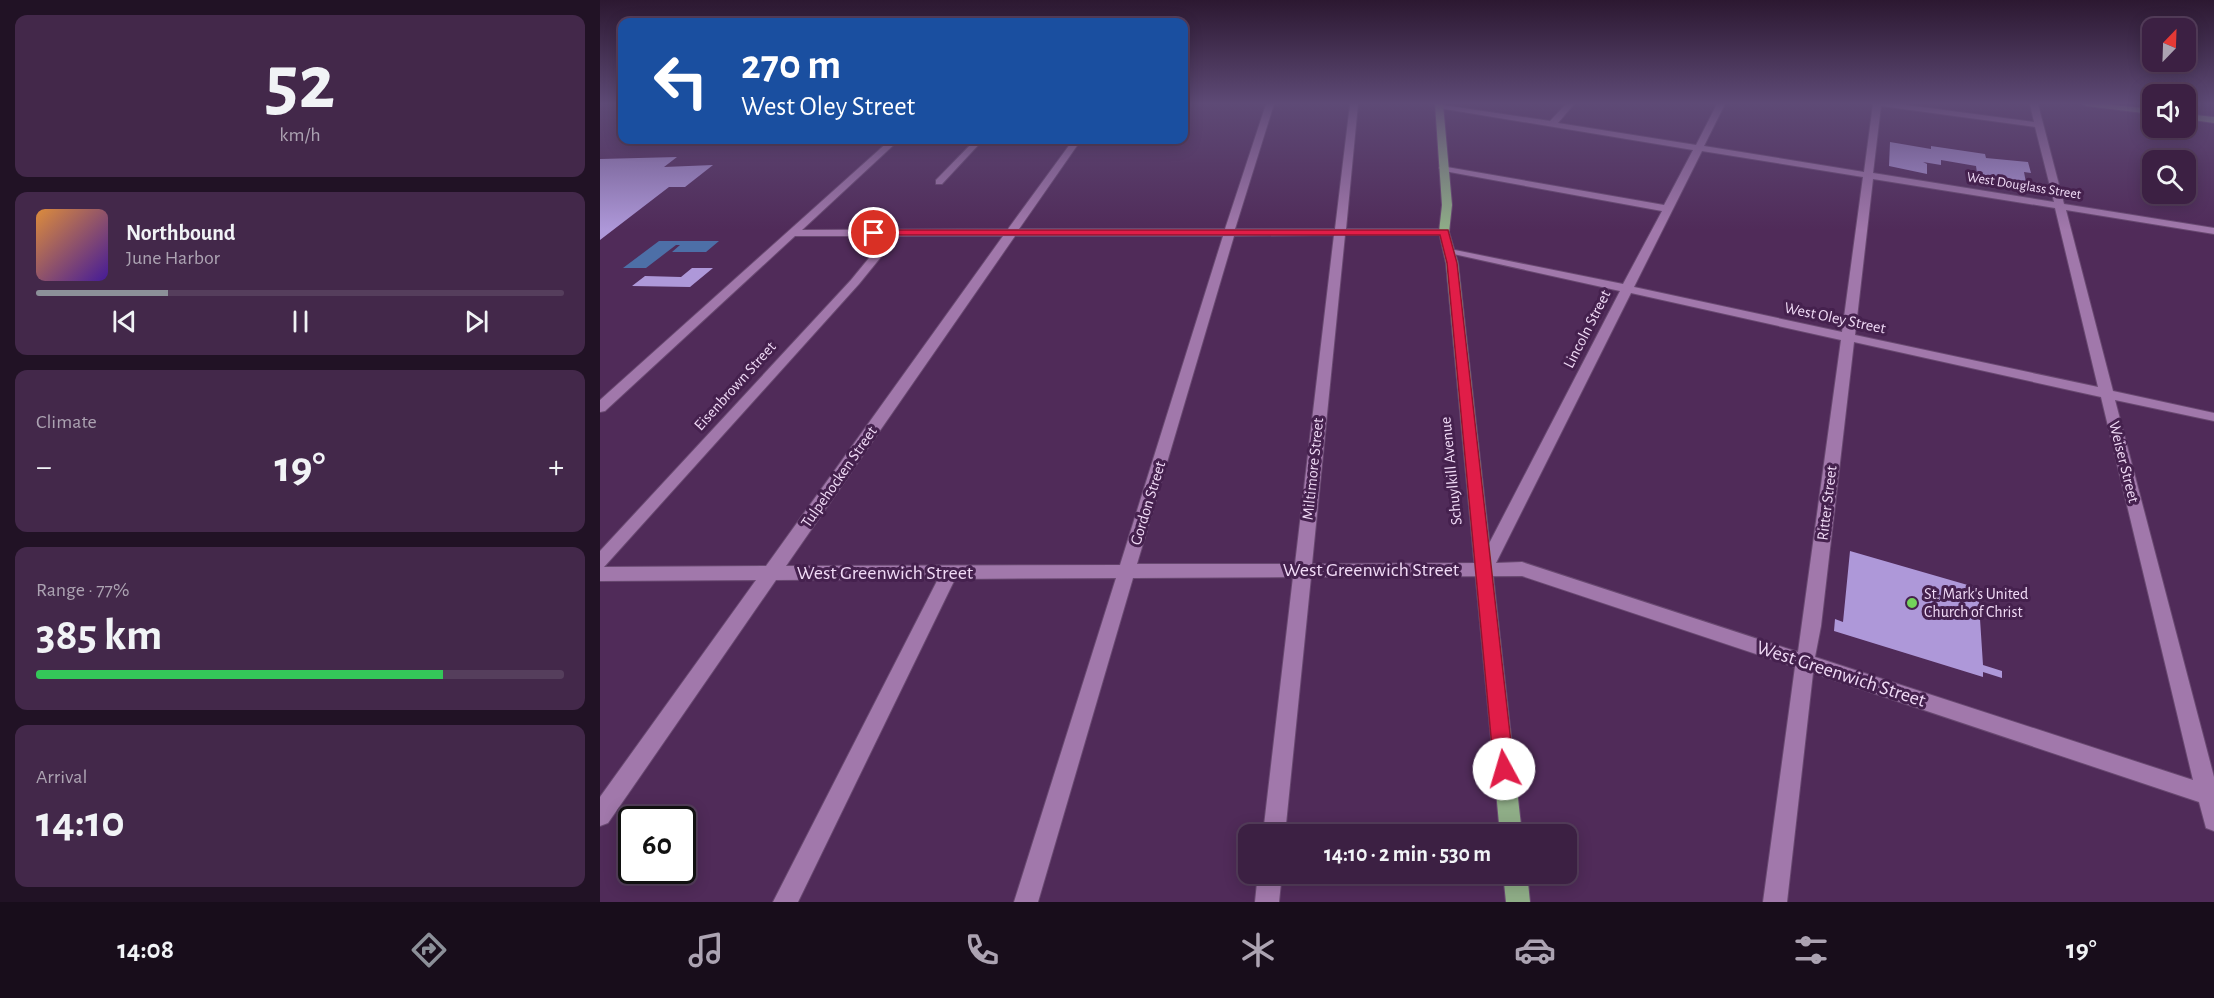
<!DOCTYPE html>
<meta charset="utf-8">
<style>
body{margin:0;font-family:"Alegreya Sans",sans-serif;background:#43284a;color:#f1f3f6;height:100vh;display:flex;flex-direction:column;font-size:22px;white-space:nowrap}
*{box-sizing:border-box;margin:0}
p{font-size:20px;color:#aca3b2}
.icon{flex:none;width:33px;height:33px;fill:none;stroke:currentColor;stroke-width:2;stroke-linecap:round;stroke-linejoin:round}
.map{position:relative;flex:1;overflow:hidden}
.sheet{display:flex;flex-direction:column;gap:15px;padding:15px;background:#211225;width:600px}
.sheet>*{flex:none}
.top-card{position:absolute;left:18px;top:18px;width:570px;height:126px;border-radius:12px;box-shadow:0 3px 15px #0003,0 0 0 2px #553e5c;background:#1a4fa0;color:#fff;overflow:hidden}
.needle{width:39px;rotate:23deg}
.controls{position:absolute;left:1542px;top:18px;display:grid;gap:12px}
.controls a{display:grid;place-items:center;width:54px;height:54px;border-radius:12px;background:#3c2043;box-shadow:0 3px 15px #0003,0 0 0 2px #553e5c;font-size:30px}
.speed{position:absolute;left:18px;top:806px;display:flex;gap:12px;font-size:30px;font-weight:700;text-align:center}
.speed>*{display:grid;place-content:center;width:78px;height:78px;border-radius:50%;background:#3c2043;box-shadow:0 3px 15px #0003,0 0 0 2px #553e5c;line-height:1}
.speed .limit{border:3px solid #111;border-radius:9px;background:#fff;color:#111}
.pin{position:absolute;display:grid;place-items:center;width:51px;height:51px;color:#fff;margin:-26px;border:3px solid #fff;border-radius:50%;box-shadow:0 2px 6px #0007}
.me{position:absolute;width:66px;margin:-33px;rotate:354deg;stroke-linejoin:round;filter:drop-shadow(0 0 4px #0008)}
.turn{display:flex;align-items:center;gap:21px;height:126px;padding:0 24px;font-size:27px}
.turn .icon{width:78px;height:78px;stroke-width:2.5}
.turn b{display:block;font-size:42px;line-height:51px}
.big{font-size:45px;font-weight:700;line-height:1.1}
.sheet .widget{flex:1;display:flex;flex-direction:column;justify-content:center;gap:9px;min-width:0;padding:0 21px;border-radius:12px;background:#43284a}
.sheet .dial{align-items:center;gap:0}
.dial b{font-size:78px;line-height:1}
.song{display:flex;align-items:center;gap:18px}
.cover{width:72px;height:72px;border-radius:9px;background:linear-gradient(135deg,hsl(30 70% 55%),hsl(260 70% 35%))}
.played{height:6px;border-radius:3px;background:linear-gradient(90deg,#8c9099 25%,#553e5c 25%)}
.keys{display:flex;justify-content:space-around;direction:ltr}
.heat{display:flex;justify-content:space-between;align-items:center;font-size:33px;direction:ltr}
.charge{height:9px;border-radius:4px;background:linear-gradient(90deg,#34c759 77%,#553e5c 0)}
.trip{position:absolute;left:638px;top:824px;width:339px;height:60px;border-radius:12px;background:#3c2043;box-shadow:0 3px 15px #0003,0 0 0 2px #553e5c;font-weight:700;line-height:60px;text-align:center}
.tab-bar{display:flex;height:96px;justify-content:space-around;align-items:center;background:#180d1b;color:#aca3b2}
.tab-bar .icon{width:42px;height:42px}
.tab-bar .current{color:#8c9099}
.tab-bar b{font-size:27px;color:#f1f3f6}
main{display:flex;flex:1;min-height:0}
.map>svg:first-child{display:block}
.water{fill:#4d6fa7}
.building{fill:#ae98d9}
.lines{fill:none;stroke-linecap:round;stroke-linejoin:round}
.minor-casing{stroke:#694971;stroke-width:2}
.major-casing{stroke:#694971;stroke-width:2}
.minor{fill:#a178ab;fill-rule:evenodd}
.major{fill:#8fad87;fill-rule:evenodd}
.route{fill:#e11d48;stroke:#92132f;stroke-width:1.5}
.poi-dot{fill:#74d25b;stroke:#45214e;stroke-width:2}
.labels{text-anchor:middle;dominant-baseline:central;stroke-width:6;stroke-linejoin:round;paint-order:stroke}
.far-street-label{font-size:14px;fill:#f0daf6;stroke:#45214e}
.street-label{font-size:16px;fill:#f0daf6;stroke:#45214e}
.poi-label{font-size:16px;fill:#f0daf6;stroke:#45214e;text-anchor:start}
.near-street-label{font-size:20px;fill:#f0daf6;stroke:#45214e}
</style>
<main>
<section class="sheet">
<div class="widget dial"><b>52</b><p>km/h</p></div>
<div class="widget">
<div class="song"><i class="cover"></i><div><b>Northbound</b><p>June Harbor</p></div></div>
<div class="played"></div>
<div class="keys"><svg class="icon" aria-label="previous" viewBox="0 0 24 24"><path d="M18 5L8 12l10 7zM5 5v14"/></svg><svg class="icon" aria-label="pause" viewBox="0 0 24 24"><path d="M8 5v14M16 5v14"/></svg><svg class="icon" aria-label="next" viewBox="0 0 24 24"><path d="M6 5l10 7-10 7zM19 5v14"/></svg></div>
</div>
<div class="widget"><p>Climate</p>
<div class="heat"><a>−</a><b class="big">19°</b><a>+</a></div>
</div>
<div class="widget"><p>Range · 77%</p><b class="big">385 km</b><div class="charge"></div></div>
<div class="widget"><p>Arrival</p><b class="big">14:10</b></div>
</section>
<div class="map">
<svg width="1614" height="902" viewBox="0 0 1614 902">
<rect width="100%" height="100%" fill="#502b59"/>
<path class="water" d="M59,241h60l-13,11h-34l8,-7h-4l-30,23h-23z"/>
<path class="building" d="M1290,142l41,7v-3l54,8 1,4 42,4 3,11 -7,-1 3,16 -47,-6 -2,-2 -2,-14 -35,-6v5l-18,-3 4,2v10l-38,-8z
M77,157l-13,10 49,-2 -28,22h-16l-69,53v-81z
M92,268h21l-23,19 -58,-1 13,-10 36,1z
M1250,551l128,37 5,77 19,6v7l-19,-6v5l-149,-46 1,-12 8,3z"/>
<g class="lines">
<defs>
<path id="minor" d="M666,104h8l-39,125h100l15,-125h8l-12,125h98l5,3 -5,3h-99l-33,329 167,-1 141,-272 -171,-38 -4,-1v-4l178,36 39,-73 -218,-40 -5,-3 2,-2 223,39 29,-55 -254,-42h-3v-4l114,17 16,-17h8l-16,19 138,22 21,-41h8l-21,42 160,26 9,-68h26l135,18 -4,-18h8l26,100 150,24v6l-148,-24 47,181 101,22v8l-99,-21 99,377v54l-8,-3 -7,-26 -386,-129 -26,229h-24l32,-235 -273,-91 -211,1 -26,257h-22l30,-257 -160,1 -95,324h-24l102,-324 -161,1 -157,323h-25l165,-323 -162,1 -168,243 -8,3v-29l156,-217 -156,1v-30l251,-271 36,-44h-92l-190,175 -5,1v-12l290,-260h9l-97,90 206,-1 65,-89h8l-62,89h206zM1281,106l154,21 19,75 -181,-29zM1102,151l161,26 -21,155 -208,-45zM1273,179l182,29 43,179 -243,-52zM734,235l-39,329h-158l97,-328zM298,236h105l-237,330 -162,1 255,-283zM415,236h208l-103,329 -334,1zM1031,293l210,47 -43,312 -276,-90 -26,1zM1254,342l247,55 92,383 -378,-123 6,-31z
M375,140h8l-41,44h-6v-4z
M658,873h24l-3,29h-24z"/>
<path id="major" d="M835,104h8l9,101 -3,27 9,31 64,571h-22l-54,-571 -7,-31 3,-27z
M1482,104h22l48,5v5l-66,-8z
M1586,114l28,3v6l-28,-4z
M903,873h24l3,29h-24z"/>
</defs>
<use href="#minor" class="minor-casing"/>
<use href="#major" class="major-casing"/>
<use href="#minor" class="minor"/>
<use href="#major" class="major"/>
</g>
<linearGradient id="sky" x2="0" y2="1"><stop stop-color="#2c1831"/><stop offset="0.45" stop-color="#5e4a76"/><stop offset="1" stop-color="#5e4a76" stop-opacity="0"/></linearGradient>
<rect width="1614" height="230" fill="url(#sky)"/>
<path class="route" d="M274,230h574l9,33 57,506 -3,6 -7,3 -7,-3 -3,-6 -47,-506 -7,-28h-569l-1,-2z"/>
<circle class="poi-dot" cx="1312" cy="603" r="6"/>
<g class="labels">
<g class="far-street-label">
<text transform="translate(1424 186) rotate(9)">West Douglass Street</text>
</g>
<g class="street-label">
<text transform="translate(1235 318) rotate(12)">West Oley Street</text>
<text transform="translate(987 329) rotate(-63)">Lincoln Street</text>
<text transform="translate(135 386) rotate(-48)">Eisenbrown Street</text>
<text transform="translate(1524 462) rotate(76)">Weiser Street</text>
<text transform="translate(713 469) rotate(-84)">Miltimore Street</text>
<text transform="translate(851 471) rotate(-96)">Schuylkill Avenue</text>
<text transform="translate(239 477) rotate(-55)">Tulpehocken Street</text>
<text transform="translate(548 503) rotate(-73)">Gordon Street</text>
<text transform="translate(1227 503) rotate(-83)">Ritter Street</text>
</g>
<g class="poi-label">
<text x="1324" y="594">St. Mark's United<tspan x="1324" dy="18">Church of Christ</tspan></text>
</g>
<g class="near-street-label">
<text x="771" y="570">West Greenwich Street</text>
<text x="285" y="573">West Greenwich Street</text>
<text transform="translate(1241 674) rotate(18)">West Greenwich Street</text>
</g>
</g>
</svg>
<div class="controls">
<a><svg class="needle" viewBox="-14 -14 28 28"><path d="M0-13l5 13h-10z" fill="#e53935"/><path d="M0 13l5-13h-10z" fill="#aca3b2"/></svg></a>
<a><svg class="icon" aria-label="sound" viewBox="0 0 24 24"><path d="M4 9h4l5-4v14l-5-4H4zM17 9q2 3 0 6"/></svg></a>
<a><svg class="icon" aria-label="search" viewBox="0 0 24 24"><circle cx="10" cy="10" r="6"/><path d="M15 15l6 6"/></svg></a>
</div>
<div class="speed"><div class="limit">60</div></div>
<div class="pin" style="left:274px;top:233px;background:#d93025"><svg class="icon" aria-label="arrive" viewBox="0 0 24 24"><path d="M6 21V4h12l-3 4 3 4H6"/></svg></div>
<svg class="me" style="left:904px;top:769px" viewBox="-20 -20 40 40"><circle r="19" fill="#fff"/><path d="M0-13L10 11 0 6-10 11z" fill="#e11d48"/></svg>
<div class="trip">14:10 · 2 min · 530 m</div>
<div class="top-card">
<div class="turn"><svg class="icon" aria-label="left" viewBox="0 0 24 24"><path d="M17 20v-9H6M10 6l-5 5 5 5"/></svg><div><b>270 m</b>West Oley Street</div></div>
</div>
</div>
</main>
<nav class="tab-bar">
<b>14:08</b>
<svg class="icon current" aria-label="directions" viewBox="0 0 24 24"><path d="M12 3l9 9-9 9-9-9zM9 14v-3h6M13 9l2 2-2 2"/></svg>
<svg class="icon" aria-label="music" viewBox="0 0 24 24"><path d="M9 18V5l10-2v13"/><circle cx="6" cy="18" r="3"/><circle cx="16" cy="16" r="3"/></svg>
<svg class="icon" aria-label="phone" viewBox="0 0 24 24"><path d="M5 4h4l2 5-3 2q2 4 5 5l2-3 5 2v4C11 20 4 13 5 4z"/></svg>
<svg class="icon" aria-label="climate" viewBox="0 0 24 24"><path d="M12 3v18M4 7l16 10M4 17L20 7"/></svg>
<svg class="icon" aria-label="car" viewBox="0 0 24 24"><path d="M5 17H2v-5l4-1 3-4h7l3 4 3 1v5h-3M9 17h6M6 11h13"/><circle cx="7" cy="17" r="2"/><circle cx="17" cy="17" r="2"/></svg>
<svg class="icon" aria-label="filters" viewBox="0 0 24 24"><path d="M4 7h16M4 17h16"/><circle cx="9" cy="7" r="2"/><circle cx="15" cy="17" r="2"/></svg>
<b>19°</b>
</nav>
